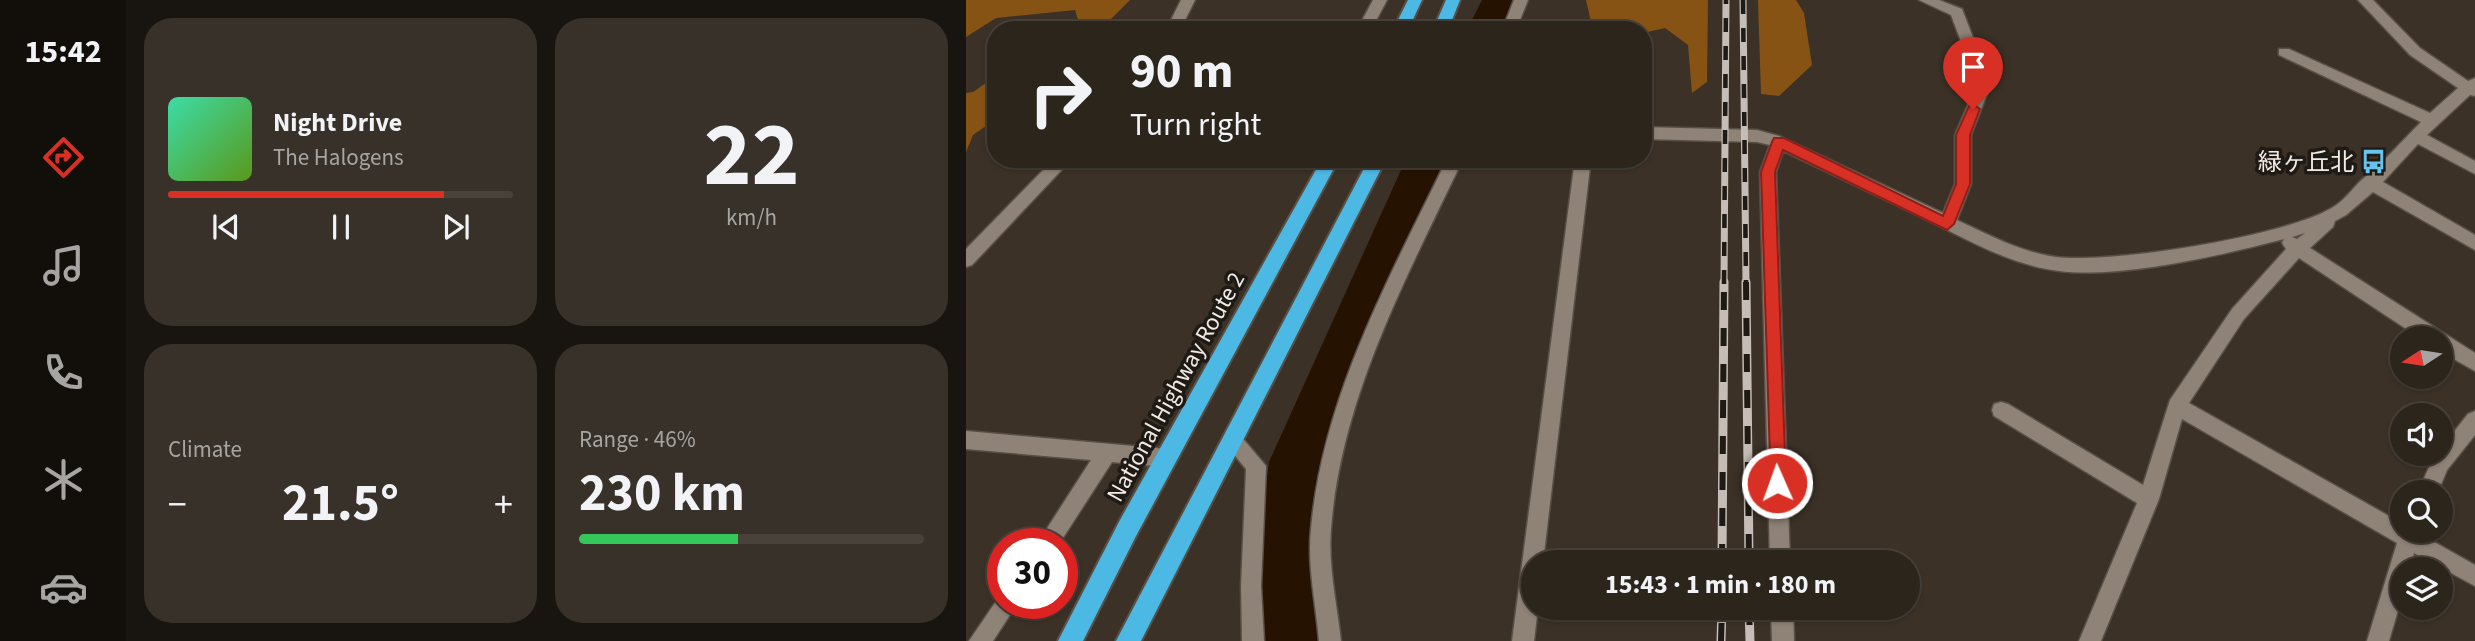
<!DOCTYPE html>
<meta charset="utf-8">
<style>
body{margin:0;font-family:"Source Sans 3","Noto Sans JP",sans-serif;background:#383129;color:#f1f3f6;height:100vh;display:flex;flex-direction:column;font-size:26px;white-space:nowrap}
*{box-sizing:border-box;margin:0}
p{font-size:23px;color:#a6a5a3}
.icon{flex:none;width:38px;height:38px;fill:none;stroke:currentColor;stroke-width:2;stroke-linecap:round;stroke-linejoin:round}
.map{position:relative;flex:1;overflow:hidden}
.side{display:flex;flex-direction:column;gap:18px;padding:18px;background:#18140f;width:840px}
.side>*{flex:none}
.top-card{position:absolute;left:21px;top:21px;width:665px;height:147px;border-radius:28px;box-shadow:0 2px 5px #0004,0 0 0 2px #48423b;background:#2c251c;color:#f1f3f6;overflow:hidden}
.needle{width:46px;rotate:258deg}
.controls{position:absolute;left:1424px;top:326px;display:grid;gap:14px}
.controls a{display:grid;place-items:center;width:63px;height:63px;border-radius:50%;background:#2c251c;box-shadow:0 2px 5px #0004,0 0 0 2px #48423b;font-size:35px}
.speed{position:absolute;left:21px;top:528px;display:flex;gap:14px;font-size:35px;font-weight:700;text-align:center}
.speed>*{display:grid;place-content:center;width:91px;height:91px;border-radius:50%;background:#2c251c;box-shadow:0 2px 5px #0004,0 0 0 2px #48423b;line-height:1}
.speed .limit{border:10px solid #d22;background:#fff;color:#111}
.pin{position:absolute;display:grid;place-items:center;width:60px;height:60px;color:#fff;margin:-72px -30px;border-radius:50% 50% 50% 0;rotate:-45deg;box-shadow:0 0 7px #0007}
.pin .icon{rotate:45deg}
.me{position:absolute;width:77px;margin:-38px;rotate:358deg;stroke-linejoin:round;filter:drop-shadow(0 0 5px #0008)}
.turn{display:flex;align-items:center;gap:24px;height:147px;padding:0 28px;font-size:32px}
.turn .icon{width:91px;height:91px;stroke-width:2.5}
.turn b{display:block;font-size:49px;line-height:60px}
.big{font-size:52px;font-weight:700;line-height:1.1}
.side .card{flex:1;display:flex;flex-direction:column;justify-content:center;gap:10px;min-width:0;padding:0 24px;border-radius:28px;background:#383129}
.side .dial{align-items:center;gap:0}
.dial b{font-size:91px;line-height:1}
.song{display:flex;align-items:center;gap:21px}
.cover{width:84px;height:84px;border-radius:10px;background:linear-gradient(135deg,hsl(160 70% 55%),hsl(90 70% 35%))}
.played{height:7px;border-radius:4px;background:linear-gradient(90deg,#d93025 80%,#48423b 80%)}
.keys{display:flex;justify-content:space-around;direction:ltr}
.heat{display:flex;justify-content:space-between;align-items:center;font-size:38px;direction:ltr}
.charge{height:10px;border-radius:5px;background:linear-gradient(90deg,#34c759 46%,#48423b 0)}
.side .tiles{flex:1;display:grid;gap:18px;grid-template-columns:repeat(2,1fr)}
.trip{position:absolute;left:555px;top:550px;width:399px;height:70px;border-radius:35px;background:#2c251c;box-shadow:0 2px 5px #0004,0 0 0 2px #48423b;font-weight:700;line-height:70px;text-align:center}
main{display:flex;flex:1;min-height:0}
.menu{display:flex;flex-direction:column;width:126px;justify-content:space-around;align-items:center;background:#120f0b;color:#a6a5a3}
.menu .icon{width:49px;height:49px}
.menu .active{color:#d93025}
.menu b{font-size:32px;color:#f1f3f6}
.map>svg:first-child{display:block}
.forest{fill:#865314}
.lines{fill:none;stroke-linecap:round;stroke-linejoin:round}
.river{fill:#261200;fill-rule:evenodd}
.minor-casing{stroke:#585047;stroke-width:3}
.trunk-casing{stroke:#585047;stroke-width:4}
.minor{fill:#8f8277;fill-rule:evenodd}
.trunk{fill:#4cb8e4;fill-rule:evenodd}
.rail-far1-casing{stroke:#c5bdb6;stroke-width:7}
.rail-casing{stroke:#c5bdb6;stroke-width:9}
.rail-far1{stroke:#1e1a15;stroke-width:4.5;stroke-dasharray:14;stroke-linecap:butt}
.rail{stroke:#1e1a15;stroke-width:6;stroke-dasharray:18;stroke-linecap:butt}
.route{fill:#d93025;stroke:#8d1f18;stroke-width:2}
.labels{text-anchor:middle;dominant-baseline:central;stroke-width:7;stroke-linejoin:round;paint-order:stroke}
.poi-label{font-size:24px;fill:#f2ebe5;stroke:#1e1a15;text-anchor:end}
.street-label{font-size:24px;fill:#f2ebe5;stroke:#1e1a15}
</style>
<main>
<nav class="menu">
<b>15:42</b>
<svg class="icon active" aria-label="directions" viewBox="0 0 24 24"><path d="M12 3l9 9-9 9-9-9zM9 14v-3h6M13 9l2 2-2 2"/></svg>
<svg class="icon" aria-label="music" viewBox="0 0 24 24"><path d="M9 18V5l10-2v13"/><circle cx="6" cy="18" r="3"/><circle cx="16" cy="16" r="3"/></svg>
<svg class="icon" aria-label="phone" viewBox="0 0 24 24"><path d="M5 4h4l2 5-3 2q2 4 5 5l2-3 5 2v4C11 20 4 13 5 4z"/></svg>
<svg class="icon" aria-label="climate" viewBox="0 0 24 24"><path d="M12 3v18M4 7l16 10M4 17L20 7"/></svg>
<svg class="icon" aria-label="car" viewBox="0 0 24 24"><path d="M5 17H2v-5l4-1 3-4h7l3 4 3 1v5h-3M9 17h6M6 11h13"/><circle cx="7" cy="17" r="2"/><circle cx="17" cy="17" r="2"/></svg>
</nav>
<section class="side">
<div class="tiles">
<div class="card">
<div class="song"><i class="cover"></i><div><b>Night Drive</b><p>The Halogens</p></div></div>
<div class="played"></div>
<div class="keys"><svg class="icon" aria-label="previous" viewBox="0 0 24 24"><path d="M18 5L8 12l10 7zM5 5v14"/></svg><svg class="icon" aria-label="pause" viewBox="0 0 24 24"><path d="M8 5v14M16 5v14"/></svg><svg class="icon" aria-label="next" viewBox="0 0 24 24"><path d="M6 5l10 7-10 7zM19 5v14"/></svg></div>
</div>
<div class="card dial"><b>22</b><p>km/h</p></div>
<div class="card"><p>Climate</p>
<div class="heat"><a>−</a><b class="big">21.5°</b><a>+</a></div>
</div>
<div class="card"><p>Range · 46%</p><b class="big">230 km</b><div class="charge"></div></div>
</div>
</section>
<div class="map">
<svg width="1509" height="641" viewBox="0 0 1509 641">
<rect width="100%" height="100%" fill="#3b3126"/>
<path class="forest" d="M0,0h164l-23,23 -27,3 -5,-16 -79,8 -30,19z
M620,0h122l-1,82 -15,11 -4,-48 -23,-17 -22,5v-3h-50z
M792,0h38l8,13 8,52 -33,31 -18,-2z
M30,76v43l-23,16 -7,17v-59l7,-1z"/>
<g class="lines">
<path class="river" d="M516,0h40l-13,30h-42z
M440,159h44l1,3 -124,300 -11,109 6,70h-64l-4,-70 15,-109z"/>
<defs>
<path id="minor" d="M215,0h14l-15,30h-14z
M407,0h14l-16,30h-14z
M548,0h14l-12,30h-14z
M953,0h20l23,9 29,75 -20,51v49l-14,36c32,15 63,32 99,37 54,7 234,-21 279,-51 12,-8 20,-21 30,-29 20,-16 38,-37 56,-55l-142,-67v-6h10l141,64 28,-25 -48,-33 -52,-55h15l47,48 48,33 7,-3v18l-5,-1 -43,40 48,26v13l-57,-30 -35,38 92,53v15l-102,-58 -27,23 -11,6 -2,6 -23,21 165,105v18l-34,-19v-14h-21l-121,-80 -55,61 -55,84 214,121v6h18l-1,4 55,31v21l-61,-33 -4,16h-7v24l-14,48h-22l30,-98 -215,-124 -23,80 -58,142h-22l58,-138 -143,-87 -2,-6 2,-6 7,-2 7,2 135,81 27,-85 62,-91 54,-60 -4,-6 2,-4c-62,16 -163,40 -225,32 -47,-6 -87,-29 -128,-49 -49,-24 -98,-47 -148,-71l-7,21 14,390h-20l-10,-390 10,-27 -13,-3 -114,-3v-12l114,3 22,6 164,77 12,-29v-49l22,-51 -26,-69zM1339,233l-8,6 -5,-2z
M88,159h18l-100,106 -6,2v-18z
M481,159h16c-56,118 -122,238 -132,370 -3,38 6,75 10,112h-22c-3,-37 -12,-75 -8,-112 12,-133 79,-252 136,-370z
M609,159h16l-48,403h-10v45h5l-4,34h-22z
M1509,411v24l-28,35 -9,22h-20l15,-34 8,-5v-5l27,-34z
M0,431l201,18 7,3 3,6 -3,6 -7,3 -55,-5 -53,82h-22l54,-84 -125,-11z
M266,431l7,3 27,32 -5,120 3,55h-22l-1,-55 5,-117 -24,-29 3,-6z
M37,595v9h14l-24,37h-24l30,-44z
M805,607h22l1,34h-22z"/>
<path id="trunk" d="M442,0h14l-14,30h-15z
M480,0h14l-12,30h-15z
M356,159h17l-203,377 -53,105h-25l62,-121z
M403,159h17l-245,482h-25z"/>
</defs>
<use href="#minor" class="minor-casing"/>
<use href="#trunk" class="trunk-casing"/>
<use href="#minor" class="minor"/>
<use href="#trunk" class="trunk"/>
<defs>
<path id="rail-far1" d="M777,0l3,284
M758,284l2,-284"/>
<path id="rail" d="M780,282l3,280
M756,562l2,-280
M783,607l1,34
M755,641l1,-34"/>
</defs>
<use href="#rail-far1" class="rail-far1-casing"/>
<use href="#rail" class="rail-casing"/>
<use href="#rail-far1" class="rail-far1"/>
<use href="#rail" class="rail"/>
</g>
<path class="route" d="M1007,104l7,5 -10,26v49l-16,40 -7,6 -164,-80 -8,22 11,311 -3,6 -6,3 -6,-3 -10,-317 11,-30 2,-4h10l159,78 13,-32v-49l13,-29z"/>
<defs>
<symbol id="bus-bare" viewBox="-9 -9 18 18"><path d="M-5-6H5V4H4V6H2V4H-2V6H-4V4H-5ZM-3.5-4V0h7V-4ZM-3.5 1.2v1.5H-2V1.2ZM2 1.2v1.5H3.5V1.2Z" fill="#67c4f0" stroke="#1e1a15" stroke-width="2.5" paint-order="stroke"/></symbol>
</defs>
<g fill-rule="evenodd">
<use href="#bus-bare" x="1390" y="144" width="35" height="35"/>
</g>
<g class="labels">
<g class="poi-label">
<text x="1388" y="162">緑ヶ丘北</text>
</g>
<g class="street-label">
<text transform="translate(210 387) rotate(-61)">National Highway Route 2</text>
</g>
</g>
</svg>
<div class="controls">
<a><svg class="needle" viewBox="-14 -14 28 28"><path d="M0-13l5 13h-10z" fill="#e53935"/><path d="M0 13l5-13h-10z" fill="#a6a5a3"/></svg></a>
<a><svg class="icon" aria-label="sound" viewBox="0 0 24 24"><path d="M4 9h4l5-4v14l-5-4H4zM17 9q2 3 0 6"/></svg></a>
<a><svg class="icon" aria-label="search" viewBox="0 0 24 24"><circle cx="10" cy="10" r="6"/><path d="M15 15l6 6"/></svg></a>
<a><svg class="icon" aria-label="layers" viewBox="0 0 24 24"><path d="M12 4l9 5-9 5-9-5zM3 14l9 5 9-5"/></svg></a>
</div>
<div class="speed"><div class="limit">30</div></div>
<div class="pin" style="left:1007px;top:109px;background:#d93025"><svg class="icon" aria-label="arrive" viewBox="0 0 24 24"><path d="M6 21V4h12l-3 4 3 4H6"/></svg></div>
<svg class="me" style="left:811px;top:483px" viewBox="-20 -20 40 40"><circle r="17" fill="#d93025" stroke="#fff" stroke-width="3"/><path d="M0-11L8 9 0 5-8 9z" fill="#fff"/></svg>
<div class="trip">15:43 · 1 min · 180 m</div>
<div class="top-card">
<div class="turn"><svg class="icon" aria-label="right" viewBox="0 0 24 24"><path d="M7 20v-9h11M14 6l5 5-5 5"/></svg><div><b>90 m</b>Turn right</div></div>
</div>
</div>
</main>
